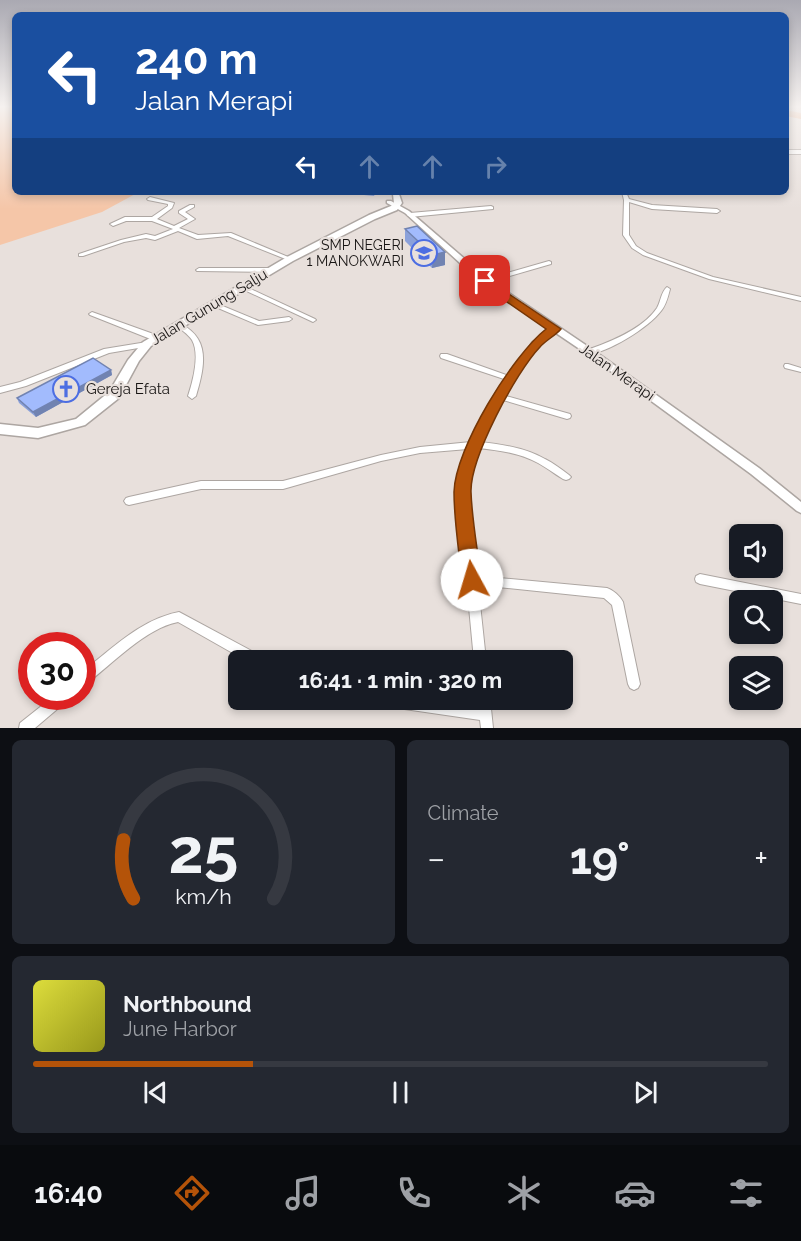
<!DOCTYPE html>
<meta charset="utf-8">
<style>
body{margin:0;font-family:Raleway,sans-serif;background:#242831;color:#f1f3f6;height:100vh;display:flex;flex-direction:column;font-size:22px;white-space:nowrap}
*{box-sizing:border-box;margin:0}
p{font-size:20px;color:#9ea1a6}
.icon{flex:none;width:33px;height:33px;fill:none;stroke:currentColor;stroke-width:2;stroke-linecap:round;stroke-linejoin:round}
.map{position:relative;height:728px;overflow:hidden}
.side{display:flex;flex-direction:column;gap:12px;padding:12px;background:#0d0f14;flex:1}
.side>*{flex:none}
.guide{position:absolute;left:12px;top:12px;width:777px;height:183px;border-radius:9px;box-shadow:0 3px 9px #0003;background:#1a4fa0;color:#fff;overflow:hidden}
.buttons{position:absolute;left:729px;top:524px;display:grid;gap:12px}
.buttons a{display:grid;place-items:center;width:54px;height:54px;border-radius:9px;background:#171b24;box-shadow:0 3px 9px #0003;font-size:30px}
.speed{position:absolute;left:18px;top:632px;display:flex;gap:12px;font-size:30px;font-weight:700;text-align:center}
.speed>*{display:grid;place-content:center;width:78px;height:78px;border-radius:50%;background:#171b24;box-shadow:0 3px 9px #0003;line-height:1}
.speed .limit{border:9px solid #d22;background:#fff;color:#111}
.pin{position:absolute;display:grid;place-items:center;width:51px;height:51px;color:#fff;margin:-26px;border-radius:12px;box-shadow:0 3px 9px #0006}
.me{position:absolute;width:66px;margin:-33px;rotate:354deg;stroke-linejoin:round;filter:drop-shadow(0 0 4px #0008)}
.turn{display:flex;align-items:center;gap:21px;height:126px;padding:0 24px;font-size:27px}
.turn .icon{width:78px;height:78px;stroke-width:2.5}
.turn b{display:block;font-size:42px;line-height:51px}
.lanes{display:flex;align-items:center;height:57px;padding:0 24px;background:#0003;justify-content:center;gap:30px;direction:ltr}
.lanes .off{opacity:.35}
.big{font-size:45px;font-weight:700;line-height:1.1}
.side .tile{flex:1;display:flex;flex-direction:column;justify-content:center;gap:9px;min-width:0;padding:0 21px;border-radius:9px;background:#242831}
.side .dial{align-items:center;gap:0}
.dial svg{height:156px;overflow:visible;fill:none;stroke:#363941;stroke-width:7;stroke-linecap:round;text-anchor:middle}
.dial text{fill:#f1f3f6;stroke:none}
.song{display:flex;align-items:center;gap:18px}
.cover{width:72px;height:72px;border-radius:9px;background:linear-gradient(135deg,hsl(60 70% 55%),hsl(60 70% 35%))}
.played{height:6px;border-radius:3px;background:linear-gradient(90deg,#b45309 30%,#363941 30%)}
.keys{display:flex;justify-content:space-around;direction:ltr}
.heat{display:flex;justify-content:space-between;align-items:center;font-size:33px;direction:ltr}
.side .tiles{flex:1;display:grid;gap:12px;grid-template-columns:1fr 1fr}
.tile:last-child{grid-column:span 2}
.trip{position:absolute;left:228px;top:650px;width:345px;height:60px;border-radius:9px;background:#171b24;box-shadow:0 3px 9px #0003;font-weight:700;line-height:60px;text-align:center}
.tabs{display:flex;height:96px;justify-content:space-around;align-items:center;background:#090b0e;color:#9ea1a6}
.tabs .icon{width:42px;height:42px}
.tabs .current{color:#b45309}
.tabs b{font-size:27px;color:#f1f3f6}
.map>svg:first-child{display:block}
.green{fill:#f5c6a8}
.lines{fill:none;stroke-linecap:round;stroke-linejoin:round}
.river{fill:#ed9961;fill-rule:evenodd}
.minor-casing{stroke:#ada6a2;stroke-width:2}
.tertiary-casing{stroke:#ada6a2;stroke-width:3}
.primary-casing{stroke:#ada6a2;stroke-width:3}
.trunk-casing{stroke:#ada6a2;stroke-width:2}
.minor{fill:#fff;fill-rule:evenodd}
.tertiary{fill:#fff;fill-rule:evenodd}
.primary{fill:#fff;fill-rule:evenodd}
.trunk{fill:#fff;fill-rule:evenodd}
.wall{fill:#8ba1da}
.shaded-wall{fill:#7183b1}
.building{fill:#a2bbfd;stroke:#7183b1;stroke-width:1.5}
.route{fill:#b45309;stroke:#753606;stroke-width:1.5}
.labels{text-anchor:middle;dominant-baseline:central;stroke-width:4.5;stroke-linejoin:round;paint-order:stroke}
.far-poi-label{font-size:14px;fill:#181514;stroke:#e8e0dc;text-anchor:end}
.street-label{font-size:15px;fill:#181514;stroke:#e8e0dc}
.poi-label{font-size:15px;fill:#181514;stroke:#e8e0dc;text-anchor:start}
</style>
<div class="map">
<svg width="801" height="728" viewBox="0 0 801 728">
<rect width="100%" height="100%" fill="#e8e0dc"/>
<path class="green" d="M0,107h15v85h124l-37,20 -102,33z"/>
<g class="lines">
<path class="river" d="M786,110l15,3v6l-15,-3z"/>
<defs>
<path id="minor" d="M622,192h4l3,7 23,6 65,4 3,2 -3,2 -65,-4 -23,-7v33l7,11 11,7 66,24 88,20v4l-92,-22 -66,-24 -11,-7 -9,-13 1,-35z
M150,197l24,6 -2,5 -15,11 17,7 14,-7 -9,-6v-2l11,-6h4v2l-9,5 10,7 -16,9 19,7 33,-2 62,26 -1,1h-4l-60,-24 -31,3 -19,-8 -23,9 -9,-2 -22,4 -41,14h-4v-2l42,-14 25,-6 9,2 18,-7 -21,-8h-26l-13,5 -3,-2 15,-7h27l16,-11v-2l-20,-4 -1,-1z
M491,206l2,1v2l-83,8 -3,-2 3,-2z
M549,261l2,1v2l-66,19 -3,-2 1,-1z
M199,268h73l3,2 -3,2 -75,-1 -1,-1z
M242,285l73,34 1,1 -3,2 -2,-1 -71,-33v-2z
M667,287l3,2c-2,8 -4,16 -9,22 -12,16 -54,43 -74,43l-1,-2 1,-2c23,-8 56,-21 70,-42 4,-7 4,-16 10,-21z
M213,302l46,19 30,-4 3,2 -3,2 -31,4 -47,-20 -1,-1 1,-1z
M92,312l67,24 1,2 -1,2h-6l-63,-25 -1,-1z
M178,322l2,1c7,4 14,9 18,16 10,16 3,40 -2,57l-4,3 -4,-3c5,-15 12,-42 4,-56 -4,-6 -12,-11 -17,-16z
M554,327l3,2 -1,1 -18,15 -23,34 -9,17 64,18 1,2 -1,2 -3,1 -64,-19 -23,42c21,2 46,6 65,17 8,4 16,10 24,16l2,2 -2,2 -3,1 -3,-1c-8,-5 -16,-11 -25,-16 -18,-10 -40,-13 -61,-15l-7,24 -2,19 9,85 130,12c6,2 13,8 16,14l17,82 -2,4 -4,2 -4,-2 -2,-4 -16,-79 -8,-7 -126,-13 8,75h-12l-16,-169 2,-19 8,-23 -48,4 -39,8 -98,28h-82l-72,16 -3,-1 -2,-3 2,-3 3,-1 72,-16h82l98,-26 39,-8 51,-5 36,-62 -66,-22 -1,-2 1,-2h6l62,22 23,-34 20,-14z
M147,342l4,2 -1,2 -41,7 -83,33 -26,7v-6l20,-5 84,-33z
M785,364h3l13,4v4l-16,-4 -1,-2z
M700,574l101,20v10l-101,-20 -4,-2 -1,-3 1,-3z
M179,612l82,44 2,4h-18l-67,-38c-32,6 -66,42 -92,62l-4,2v-14c30,-23 59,-53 97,-60z
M54,696h16l-2,4 -33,28h-16l1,-5z
M371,699h49l59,9 -1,-9h12l3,29h-12l-1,-8 -103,-15 -4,-2z"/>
<path id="tertiary" d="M387,201h4l18,10 79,68 105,71 166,118 42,34v11l-4,-2 -46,-37 -164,-120 -105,-71 -77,-70 -18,-10z"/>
<path id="primary" d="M393,194h6l3,9 -5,7 -22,9 -82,42 -142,85 -12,15 -20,37 -34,27 -47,13 -38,-4v-10l38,4 38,-9 33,-27 19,-32 15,-18 144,-85 82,-42 22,-9 3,-3z"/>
<path id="trunk" d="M786,150h15v4h-15z"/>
</defs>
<use href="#minor" class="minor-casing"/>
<use href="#tertiary" class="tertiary-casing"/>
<use href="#primary" class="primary-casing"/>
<use href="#trunk" class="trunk-casing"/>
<use href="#minor" class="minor"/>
<use href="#tertiary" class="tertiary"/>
<use href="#primary" class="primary"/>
<use href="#trunk" class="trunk"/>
</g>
<path class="wall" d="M364,192h12l-2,4 -10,-1z
M405,229l40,23v13l-13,3 -27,-27z
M111,370l1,5 -76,42 -17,-14 -2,-5z"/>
<path class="shaded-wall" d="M445,252v13l-13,3 1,-13z
M111,370l1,5 -76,42 -3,-5z"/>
<path class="building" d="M417,226l28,26 -12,3 -28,-26z
M93,358l18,12 -78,42 -16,-14z"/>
<linearGradient id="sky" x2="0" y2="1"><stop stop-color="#aaa9b2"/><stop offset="0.51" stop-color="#f5f1ef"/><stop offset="1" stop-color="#f5f1ef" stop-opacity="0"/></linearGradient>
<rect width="801" height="209" fill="url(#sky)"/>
<path class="route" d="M485,278l76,51c-6,7 -15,11 -21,18 -24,25 -70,111 -69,145 1,29 7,59 10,88l-3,6 -6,2 -7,-2 -3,-6c-3,-29 -8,-59 -8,-88 1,-44 59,-137 92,-163l-65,-45v-5z"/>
<defs>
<symbol id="school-ring" viewBox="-11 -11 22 22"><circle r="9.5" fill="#e8e0dc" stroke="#4d6ee2" stroke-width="1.5"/><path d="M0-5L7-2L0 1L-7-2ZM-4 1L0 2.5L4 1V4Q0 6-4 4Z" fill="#4d6ee2"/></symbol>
<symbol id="church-ring" viewBox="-11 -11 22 22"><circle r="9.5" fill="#e8e0dc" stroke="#4d6ee2" stroke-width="1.5"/><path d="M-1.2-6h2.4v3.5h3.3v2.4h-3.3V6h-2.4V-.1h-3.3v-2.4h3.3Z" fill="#4d6ee2"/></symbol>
</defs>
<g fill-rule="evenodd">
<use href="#school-ring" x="409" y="238" width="30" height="30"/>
<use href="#church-ring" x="51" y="374" width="30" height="30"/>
</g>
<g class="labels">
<g class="far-poi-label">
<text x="404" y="245">SMP NEGERI<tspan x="404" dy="16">1 MANOKWARI</tspan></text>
</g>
<g class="street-label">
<text transform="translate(209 307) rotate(-31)">Jalan Gunung Salju</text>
<text transform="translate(617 372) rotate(35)">Jalan Merapi</text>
</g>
<g class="poi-label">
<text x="86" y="389">Gereja Efata</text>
</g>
</g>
</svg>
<div class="buttons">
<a><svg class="icon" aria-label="sound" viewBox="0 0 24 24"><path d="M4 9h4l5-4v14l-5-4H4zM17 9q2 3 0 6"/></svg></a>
<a><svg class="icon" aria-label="search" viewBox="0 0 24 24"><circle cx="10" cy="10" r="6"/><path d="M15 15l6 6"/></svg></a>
<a><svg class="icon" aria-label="layers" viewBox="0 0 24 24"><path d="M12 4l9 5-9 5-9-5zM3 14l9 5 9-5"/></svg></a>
</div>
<div class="speed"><div class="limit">30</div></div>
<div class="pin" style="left:485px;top:281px;background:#d93025"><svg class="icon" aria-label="arrive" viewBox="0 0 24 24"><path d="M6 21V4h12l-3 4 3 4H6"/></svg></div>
<svg class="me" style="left:472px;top:580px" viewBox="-20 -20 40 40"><circle r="19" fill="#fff"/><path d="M0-13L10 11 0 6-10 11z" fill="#b45309"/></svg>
<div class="trip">16:41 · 1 min · 320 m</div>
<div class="guide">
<div class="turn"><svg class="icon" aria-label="left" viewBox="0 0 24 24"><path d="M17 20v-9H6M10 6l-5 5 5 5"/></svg><div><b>240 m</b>Jalan Merapi</div></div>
<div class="lanes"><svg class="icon" aria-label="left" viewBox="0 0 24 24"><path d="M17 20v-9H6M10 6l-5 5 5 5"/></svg><svg class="icon off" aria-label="ahead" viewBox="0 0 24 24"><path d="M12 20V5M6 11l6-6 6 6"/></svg><svg class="icon off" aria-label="ahead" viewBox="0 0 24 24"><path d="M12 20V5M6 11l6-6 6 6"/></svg><svg class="icon off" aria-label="right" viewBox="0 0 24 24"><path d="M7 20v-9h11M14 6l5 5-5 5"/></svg></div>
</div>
</div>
<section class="side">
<div class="tiles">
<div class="tile dial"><svg viewBox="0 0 100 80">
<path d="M14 69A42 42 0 1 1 86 69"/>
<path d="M14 69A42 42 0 0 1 9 39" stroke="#b45309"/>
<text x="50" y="56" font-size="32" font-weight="700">25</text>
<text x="50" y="72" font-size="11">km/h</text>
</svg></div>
<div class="tile"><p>Climate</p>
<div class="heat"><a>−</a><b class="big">19°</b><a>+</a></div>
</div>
<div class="tile">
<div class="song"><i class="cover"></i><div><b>Northbound</b><p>June Harbor</p></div></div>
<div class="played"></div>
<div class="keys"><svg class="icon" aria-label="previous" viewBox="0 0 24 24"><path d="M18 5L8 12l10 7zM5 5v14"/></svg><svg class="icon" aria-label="pause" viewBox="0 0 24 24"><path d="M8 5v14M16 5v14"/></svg><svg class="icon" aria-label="next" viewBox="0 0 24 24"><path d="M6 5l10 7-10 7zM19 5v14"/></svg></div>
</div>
</div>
</section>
<nav class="tabs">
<b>16:40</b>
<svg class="icon current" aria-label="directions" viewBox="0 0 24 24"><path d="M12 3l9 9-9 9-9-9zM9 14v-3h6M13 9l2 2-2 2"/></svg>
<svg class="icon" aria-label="music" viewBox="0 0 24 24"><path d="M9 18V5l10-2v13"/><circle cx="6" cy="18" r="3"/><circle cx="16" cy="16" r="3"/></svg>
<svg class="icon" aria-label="phone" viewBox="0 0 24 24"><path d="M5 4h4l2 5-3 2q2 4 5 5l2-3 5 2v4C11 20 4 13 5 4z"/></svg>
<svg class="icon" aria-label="climate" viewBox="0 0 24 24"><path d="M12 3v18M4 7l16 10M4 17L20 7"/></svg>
<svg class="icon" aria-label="car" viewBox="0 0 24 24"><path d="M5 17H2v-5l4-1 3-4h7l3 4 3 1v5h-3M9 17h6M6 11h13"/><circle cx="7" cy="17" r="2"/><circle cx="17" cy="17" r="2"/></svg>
<svg class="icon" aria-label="filters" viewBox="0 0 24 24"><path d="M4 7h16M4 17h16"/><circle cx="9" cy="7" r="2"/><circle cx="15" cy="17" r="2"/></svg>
</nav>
